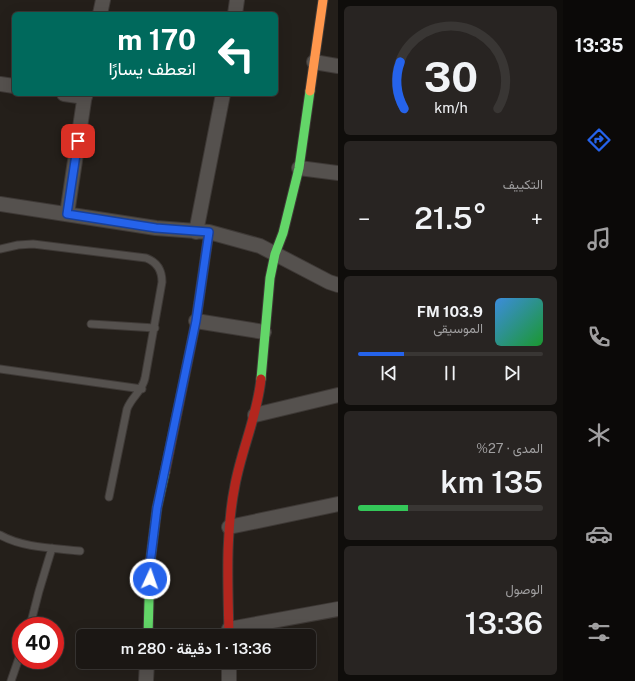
<!DOCTYPE html>
<html lang="ar">
<meta charset="utf-8">
<style>
body{margin:0;font-family:"Public Sans",Vazirmatn,sans-serif;background:#282422;color:#f1f3f6;direction:rtl;height:100vh;display:flex;flex-direction:column;font-size:15px;white-space:nowrap}
*{box-sizing:border-box;margin:0}
p{font-size:13px;color:#a09fa0}
.icon{flex:none;width:22px;height:22px;fill:none;stroke:currentColor;stroke-width:2;stroke-linecap:round;stroke-linejoin:round}
.map{position:relative;flex:1;overflow:hidden;direction:ltr}
.drawer{display:flex;flex-direction:column;gap:6px;padding:6px;background:#0f0d0b;width:225px}
.drawer>*{flex:none}
.guide{position:absolute;left:12px;top:12px;width:266px;height:84px;border-radius:6px;box-shadow:0 4px 16px #0002,0 0 0 1px #393634;direction:rtl;background:#00695c;color:#fff;overflow:hidden}
.speed{position:absolute;left:12px;top:617px;display:flex;gap:8px;font-size:20px;font-weight:700;text-align:center}
.speed>*{display:grid;place-content:center;width:52px;height:52px;border-radius:50%;background:#1b1714;box-shadow:0 4px 16px #0002,0 0 0 1px #393634;line-height:1}
.speed .limit{border:6px solid #d22;background:#fff;color:#111}
.pin{position:absolute;display:grid;place-items:center;width:34px;height:34px;color:#fff;margin:-17px;border-radius:8px;box-shadow:0 2px 6px #0006}
.me{position:absolute;width:44px;margin:-22px;rotate:3deg;stroke-linejoin:round;filter:drop-shadow(0 0 3px #0008)}
.turn{display:flex;align-items:center;gap:14px;height:84px;padding:0 16px;font-size:18px}
.turn .icon{width:52px;height:52px;stroke-width:2.5}
.turn b{display:block;font-size:28px;line-height:34px}
.big{font-size:30px;font-weight:600;line-height:1.1}
.drawer .card{flex:1;display:flex;flex-direction:column;justify-content:center;gap:6px;min-width:0;padding:0 14px;border-radius:6px;background:#282422}
.drawer .dial{align-items:center;gap:0}
.dial svg{height:104px;overflow:visible;fill:none;stroke:#393634;stroke-width:7;stroke-linecap:round;text-anchor:middle}
.dial text{fill:#f1f3f6;stroke:none}
.song{display:flex;align-items:center;gap:12px}
.cover{width:48px;height:48px;border-radius:6px;background:linear-gradient(135deg,hsl(210 70% 55%),hsl(130 70% 35%))}
.played{height:4px;border-radius:2px;background:linear-gradient(90deg,#2563eb 25%,#393634 25%)}
.keys{display:flex;justify-content:space-around;direction:ltr}
.heat{display:flex;justify-content:space-between;align-items:center;font-size:22px;direction:ltr}
.charge{height:6px;border-radius:3px;background:linear-gradient(90deg,#34c759 27%,#393634 0)}
.trip{position:absolute;left:76px;top:629px;width:240px;height:40px;border-radius:6px;background:#1b1714;box-shadow:0 4px 16px #0002,0 0 0 1px #393634;font-weight:600;line-height:40px;text-align:center;direction:rtl}
main{display:flex;flex:1;min-height:0}
.menu{display:flex;flex-direction:column;width:72px;justify-content:space-around;align-items:center;background:#0b0908;color:#a09fa0}
.menu .icon{width:28px;height:28px}
.menu .current{color:#2563eb}
.menu b{font-size:18px;color:#f1f3f6}
.map>svg:first-child{display:block}
.lines{fill:none;stroke-linecap:round;stroke-linejoin:round}
.lane-casing{stroke:#3e3936;stroke-width:9}
.street-casing{stroke:#3e3936;stroke-width:16}
.fast-casing{stroke:#3e3936;stroke-width:11}
.slow-casing{stroke:#3e3936;stroke-width:11}
.jam-casing{stroke:#3e3936;stroke-width:11}
.lane{stroke:#55514e;stroke-width:7}
.street{stroke:#55514e;stroke-width:14}
.fast{stroke:#63d668;stroke-width:9}
.slow{stroke:#ff974d;stroke-width:9}
.jam{stroke:#b3261e;stroke-width:9}
.route-casing{stroke:#184099;stroke-width:10}
.route{stroke:#2563eb;stroke-width:7}
</style>
<main>
<nav class="menu">
<b>13:35</b>
<svg class="icon current" aria-label="directions" viewBox="0 0 24 24"><path d="M12 3l9 9-9 9-9-9zM9 14v-3h6M13 9l2 2-2 2"/></svg>
<svg class="icon" aria-label="music" viewBox="0 0 24 24"><path d="M9 18V5l10-2v13"/><circle cx="6" cy="18" r="3"/><circle cx="16" cy="16" r="3"/></svg>
<svg class="icon" aria-label="phone" viewBox="0 0 24 24"><path d="M5 4h4l2 5-3 2q2 4 5 5l2-3 5 2v4C11 20 4 13 5 4z"/></svg>
<svg class="icon" aria-label="climate" viewBox="0 0 24 24"><path d="M12 3v18M4 7l16 10M4 17L20 7"/></svg>
<svg class="icon" aria-label="car" viewBox="0 0 24 24"><path d="M5 17H2v-5l4-1 3-4h7l3 4 3 1v5h-3M9 17h6M6 11h13"/><circle cx="7" cy="17" r="2"/><circle cx="17" cy="17" r="2"/></svg>
<svg class="icon" aria-label="filters" viewBox="0 0 24 24"><path d="M4 7h16M4 17h16"/><circle cx="9" cy="7" r="2"/><circle cx="15" cy="17" r="2"/></svg>
</nav>
<section class="drawer">
<div class="card dial"><svg viewBox="0 0 100 80">
<path d="M14 69A42 42 0 1 1 86 69"/>
<path d="M14 69A42 42 0 0 1 11 33" stroke="#2563eb"/>
<text x="50" y="56" font-size="32" font-weight="700">30</text>
<text x="50" y="72" font-size="11">km/h</text>
</svg></div>
<div class="card"><p>التكييف</p>
<div class="heat"><a>−</a><b class="big">21.5°</b><a>+</a></div>
</div>
<div class="card">
<div class="song"><i class="cover"></i><div><b>103.9 FM</b><p>الموسيقى</p></div></div>
<div class="played"></div>
<div class="keys"><svg class="icon" aria-label="previous" viewBox="0 0 24 24"><path d="M18 5L8 12l10 7zM5 5v14"/></svg><svg class="icon" aria-label="pause" viewBox="0 0 24 24"><path d="M8 5v14M16 5v14"/></svg><svg class="icon" aria-label="next" viewBox="0 0 24 24"><path d="M6 5l10 7-10 7zM19 5v14"/></svg></div>
</div>
<div class="card"><p>المدى · 27%</p><b class="big">135 km</b><div class="charge"></div></div>
<div class="card"><p>الوصول</p><b class="big">13:36</b></div>
</section>
<div class="map">
<svg width="338" height="681" viewBox="0 0 338 681">
<rect width="100%" height="100%" fill="#241f1a"/>
<g class="lines">
<defs>
<path id="lane" d="M0,249l18,-4 15,-1 113,14c11,4 16,12 16,24l-17,96c-3,14 -13,18 -18,31l-18,88
M91,324l64,4
M0,369l142,20
M0,535c23,13 54,13 80,16
M30,626l9,-35 13,-43
M11,681l10,-29"/>
<path id="street" d="M100,14l3,-14
M235,14l2,-14
M314,62l24,4
M0,84l14,2
M64,94l21,3
M299,168l39,5
M0,204l156,24 53,4 51,14 69,36 9,3
M67,214l18,-120
M196,232l27,-138
M196,321l68,11
M255,415l83,-20
M229,527l109,-23
M229,629l109,-20
M229,662v19
M146,681l1,-19"/>
<path id="fast" d="M261,379l9,-101 5,-24 8,-21 16,-65 11,-77
M148,636l2,-72 7,-56 8,-36"/>
<path id="slow" d="M310,91l13,-91"/>
<path id="jam" d="M165,472l31,-151 13,-89
M229,636c-1,-51 -4,-101 6,-151 7,-37 22,-68 26,-106"/>
</defs>
<use href="#lane" class="lane-casing"/>
<use href="#street" class="street-casing"/>
<use href="#fast" class="fast-casing"/>
<use href="#slow" class="slow-casing"/>
<use href="#jam" class="jam-casing"/>
<use href="#lane" class="lane"/>
<use href="#street" class="street"/>
<use href="#fast" class="fast"/>
<use href="#slow" class="slow"/>
<use href="#jam" class="jam"/>
</g>
<g class="lines">
<defs>
<path id="route" d="M78,141l-11,73 89,14 53,4 -13,89 -39,187 -7,56v15"/>
</defs>
<use href="#route" class="route-casing"/>
<use href="#route" class="route"/>
</g>
</svg>
<div class="speed"><div class="limit">40</div></div>
<div class="pin" style="left:78px;top:141px;background:#d93025"><svg class="icon" aria-label="arrive" viewBox="0 0 24 24"><path d="M6 21V4h12l-3 4 3 4H6"/></svg></div>
<svg class="me" style="left:150px;top:579px" viewBox="-20 -20 40 40"><circle r="17" fill="#2563eb" stroke="#fff" stroke-width="3"/><path d="M0-11L8 9 0 5-8 9z" fill="#fff"/></svg>
<div class="trip">13:36 · 1 دقيقة · 280 m</div>
<div class="guide">
<div class="turn"><svg class="icon" aria-label="left" viewBox="0 0 24 24"><path d="M17 20v-9H6M10 6l-5 5 5 5"/></svg><div><b>170 m</b>انعطف يسارًا</div></div>
</div>
</div>
</main>
